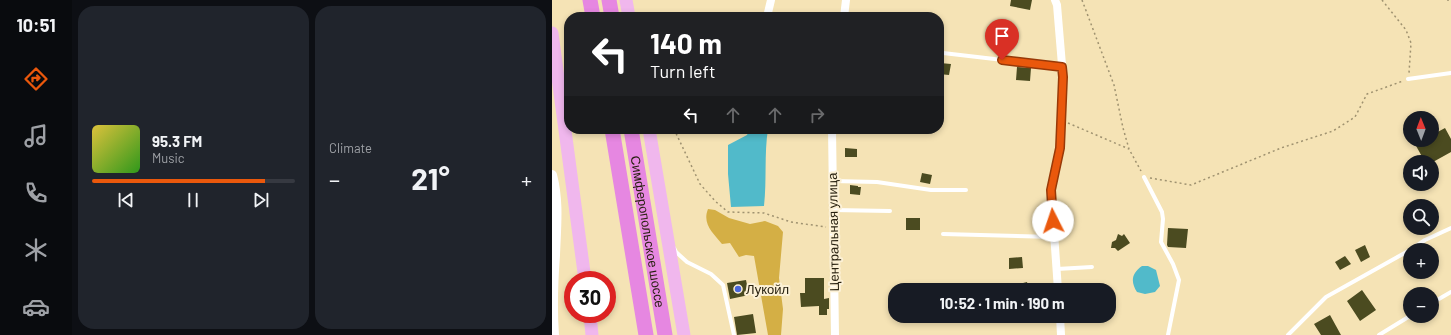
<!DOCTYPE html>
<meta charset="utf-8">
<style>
body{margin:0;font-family:Barlow,sans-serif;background:#20242c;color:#f1f3f6;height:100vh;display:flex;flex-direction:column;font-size:15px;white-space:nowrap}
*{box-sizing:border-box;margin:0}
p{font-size:13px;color:#9ea1a6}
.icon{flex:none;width:22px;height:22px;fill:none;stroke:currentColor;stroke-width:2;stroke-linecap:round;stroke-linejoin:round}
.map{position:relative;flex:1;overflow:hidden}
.sheet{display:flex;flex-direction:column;gap:6px;padding:6px;background:#0d0f14;width:480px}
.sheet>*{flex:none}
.guide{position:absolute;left:12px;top:12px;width:380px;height:122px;border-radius:16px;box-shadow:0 2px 6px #0003;background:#202124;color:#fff;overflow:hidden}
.needle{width:26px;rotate:359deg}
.tools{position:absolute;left:851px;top:111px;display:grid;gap:8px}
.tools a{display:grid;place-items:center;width:36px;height:36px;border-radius:50%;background:#171b24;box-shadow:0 2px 6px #0003;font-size:20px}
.speed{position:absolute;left:12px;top:271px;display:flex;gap:8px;font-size:20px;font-weight:700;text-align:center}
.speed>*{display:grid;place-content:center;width:52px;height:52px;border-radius:50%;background:#171b24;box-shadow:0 2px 6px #0003;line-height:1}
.speed .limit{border:6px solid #d22;background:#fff;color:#111}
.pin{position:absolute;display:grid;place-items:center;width:34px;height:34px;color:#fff;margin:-41px -17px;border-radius:50% 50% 50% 0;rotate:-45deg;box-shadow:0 0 4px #0007}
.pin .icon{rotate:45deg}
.me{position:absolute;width:44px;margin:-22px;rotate:356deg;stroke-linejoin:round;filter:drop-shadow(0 0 3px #0008)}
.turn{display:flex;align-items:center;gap:14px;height:84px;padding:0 20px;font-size:18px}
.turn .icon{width:52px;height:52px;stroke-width:2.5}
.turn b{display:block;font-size:28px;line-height:34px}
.lanes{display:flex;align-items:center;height:38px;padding:0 20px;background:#0003;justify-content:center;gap:20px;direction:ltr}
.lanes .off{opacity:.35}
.big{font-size:30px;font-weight:700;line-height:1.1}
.sheet .tile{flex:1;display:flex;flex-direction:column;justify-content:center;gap:6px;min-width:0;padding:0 14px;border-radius:16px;background:#20242c}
.song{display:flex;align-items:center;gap:12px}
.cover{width:48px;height:48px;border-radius:6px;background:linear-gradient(135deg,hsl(50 70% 55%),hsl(110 70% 35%))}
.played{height:4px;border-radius:2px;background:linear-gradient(90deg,#ea580c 85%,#363941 85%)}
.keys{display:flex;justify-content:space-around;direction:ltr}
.heat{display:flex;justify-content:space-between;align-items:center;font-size:22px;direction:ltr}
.sheet .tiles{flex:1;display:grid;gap:6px;grid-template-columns:repeat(2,1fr)}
.trip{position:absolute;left:336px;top:283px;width:228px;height:40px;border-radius:16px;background:#171b24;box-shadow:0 2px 6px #0003;font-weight:700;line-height:40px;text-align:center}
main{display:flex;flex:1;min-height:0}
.dock{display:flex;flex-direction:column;width:72px;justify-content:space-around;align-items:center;background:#090b0e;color:#9ea1a6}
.dock .icon{width:28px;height:28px}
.dock .selected{color:#ea580c}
.dock b{font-size:18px;color:#f1f3f6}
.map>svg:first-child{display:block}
.green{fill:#d4af45}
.water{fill:#51baca}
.building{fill:#4b4b20}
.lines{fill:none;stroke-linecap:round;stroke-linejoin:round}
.path{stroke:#9f9270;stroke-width:1.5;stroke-dasharray:2 3;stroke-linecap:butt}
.service{stroke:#fff;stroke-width:4}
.minor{stroke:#fff;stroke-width:8}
.tertiary{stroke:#fff;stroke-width:10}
.primary{stroke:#f0b7ed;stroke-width:13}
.motorway{stroke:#e687e1;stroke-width:15}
.route-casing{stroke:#983908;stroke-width:10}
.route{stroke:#ea580c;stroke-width:7}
.poi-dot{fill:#4966da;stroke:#fcf1d6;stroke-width:1.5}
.labels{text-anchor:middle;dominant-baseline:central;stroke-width:4;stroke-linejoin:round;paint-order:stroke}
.street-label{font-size:13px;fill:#282110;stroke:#fcf1d6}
.poi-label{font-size:13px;fill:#282110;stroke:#fcf1d6;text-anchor:start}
</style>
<main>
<nav class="dock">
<b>10:51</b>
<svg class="icon selected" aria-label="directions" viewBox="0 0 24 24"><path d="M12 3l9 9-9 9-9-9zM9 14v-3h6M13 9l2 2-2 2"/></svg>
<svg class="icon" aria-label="music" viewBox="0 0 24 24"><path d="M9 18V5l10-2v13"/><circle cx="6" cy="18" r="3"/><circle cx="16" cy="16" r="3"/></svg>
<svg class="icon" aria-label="phone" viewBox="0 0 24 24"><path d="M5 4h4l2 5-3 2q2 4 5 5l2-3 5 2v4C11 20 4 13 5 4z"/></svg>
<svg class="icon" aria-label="climate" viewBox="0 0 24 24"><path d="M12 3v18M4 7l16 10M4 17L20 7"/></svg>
<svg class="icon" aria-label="car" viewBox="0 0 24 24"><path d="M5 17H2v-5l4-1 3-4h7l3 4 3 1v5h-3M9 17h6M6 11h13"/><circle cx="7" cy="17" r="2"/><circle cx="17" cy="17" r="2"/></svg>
</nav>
<section class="sheet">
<div class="tiles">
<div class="tile">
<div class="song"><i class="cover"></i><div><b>95.3 FM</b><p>Music</p></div></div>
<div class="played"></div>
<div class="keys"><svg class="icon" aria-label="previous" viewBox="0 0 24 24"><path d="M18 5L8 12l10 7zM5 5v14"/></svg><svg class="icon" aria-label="pause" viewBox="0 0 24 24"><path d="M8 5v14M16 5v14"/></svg><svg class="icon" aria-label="next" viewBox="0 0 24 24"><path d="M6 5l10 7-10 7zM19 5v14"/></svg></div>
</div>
<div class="tile"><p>Climate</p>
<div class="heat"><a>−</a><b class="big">21°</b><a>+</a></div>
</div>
</div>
</section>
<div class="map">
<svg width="899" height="335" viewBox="0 0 899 335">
<rect width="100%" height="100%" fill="#f5e3b5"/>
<path class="green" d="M156,209l7,1 14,8 21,6 15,-3 13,5 5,6 -4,46 4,31 -2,26h-13l-14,-79 -8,-1 -7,2 -9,-14 -8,1c-9,-11 -20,-20 -14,-35z"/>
<path class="water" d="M198,129h18c-4,25 -1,51 -4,77l-33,1 -3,-33v-29l19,-10z
M590,266h6l8,4 4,16 -5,6 -10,2 -8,-2c-7,-11 -5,-19 5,-26z"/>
<path class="building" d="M459,0h21l-2,10 -20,-4z
M388,63l11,1 -2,11 -10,-1z
M465,67l14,1 -1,13 -14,-1z
M893,128l6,11v13l-18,10h-8l-10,-18 8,-4h9v-5z
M293,148l12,1v8h-12z
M370,173l10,2 -2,9 -10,-2z
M298,185l8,1v1h3l-1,8 -10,-1z
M354,218h14v12h-14z
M616,228l20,1 -2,19 -18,-1 -1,-2z
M566,234l4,2 2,-2 6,9 -12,8 -3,-3h-4l1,-6 4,-2z
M813,245l5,12 -9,5 -6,-12z
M793,256l6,8 -11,6 -5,-8z
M470,257l1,11 -14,1v-11z
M253,278h19v21l5,-1v11h-2v6h-8v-9l-18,1 -1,-14h5z
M194,280l3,15 -19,4 -3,-16z
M475,282l2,8h-25v-2z
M810,290l14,20 -16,11 -13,-20z
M201,314l3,19 -19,2 -3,-18z
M778,315l11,20h-20l-7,-11z"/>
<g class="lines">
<path class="path" d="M530,0l32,85 9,43 6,21 12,22
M830,0l24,30 5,13 -2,30
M895,0h4
M516,123l61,26
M122,129l26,55 15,17 13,11 36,1 27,9 35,5
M598,178l41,7 90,-37 52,-17 22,-14 12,-23 36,-13"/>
<path class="service" d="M391,53l119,14
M856,79l43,-6
M592,177l18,35 1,7 -2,23 12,22 6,16 -11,55
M281,181l44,1 54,8h35
M281,210l57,1
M391,234l111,3
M122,248l2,4 11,10 24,12 12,11 11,50
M858,250l15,-10 26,-12
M505,269l35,-2
M880,303l19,-11
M736,335l38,-38 84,-47
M827,335l31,-19"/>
<path class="minor" d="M503,0l2,5 6,72 -3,71 -9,42 7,100
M215,17l4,-17
M292,17l2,-17
M280,129l3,206
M508,316l1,19"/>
<path class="tertiary" d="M0,175c7,27 4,52 3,80 -2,26 -3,53 -1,80"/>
<path class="primary" d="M74,0l3,17
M0,33l33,247
M97,129l35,206
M38,314l2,21"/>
<g class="motorway">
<path d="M38,0l3,17"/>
<path d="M57,0l3,17"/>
<path d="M60,129l34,206"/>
<path id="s1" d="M79,129l34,206"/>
</g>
</g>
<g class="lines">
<defs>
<path id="route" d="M450,60l60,7 1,10 -3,71 -9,42 2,31"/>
</defs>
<use href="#route" class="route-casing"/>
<use href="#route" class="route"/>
</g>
<circle class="poi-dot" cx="186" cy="289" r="4"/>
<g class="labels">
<g class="street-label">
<text stroke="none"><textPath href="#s1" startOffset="104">Симферопольское шоссе</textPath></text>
<text transform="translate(281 232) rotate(-91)">Центральная улица</text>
</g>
<g class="poi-label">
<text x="194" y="289">Лукойл</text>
</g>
</g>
</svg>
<div class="tools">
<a><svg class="needle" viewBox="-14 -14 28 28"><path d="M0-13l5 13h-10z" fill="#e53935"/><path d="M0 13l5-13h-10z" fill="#9ea1a6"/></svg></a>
<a><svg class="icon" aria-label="sound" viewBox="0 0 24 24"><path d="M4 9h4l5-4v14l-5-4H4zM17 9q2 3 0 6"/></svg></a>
<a><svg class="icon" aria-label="search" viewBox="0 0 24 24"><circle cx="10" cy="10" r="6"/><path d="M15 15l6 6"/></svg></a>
<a>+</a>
<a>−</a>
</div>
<div class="speed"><div class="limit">30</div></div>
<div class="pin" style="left:450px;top:60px;background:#d93025"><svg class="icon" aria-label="arrive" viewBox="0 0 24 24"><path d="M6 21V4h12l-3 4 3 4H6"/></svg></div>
<svg class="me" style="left:501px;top:221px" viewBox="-20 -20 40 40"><circle r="19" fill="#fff"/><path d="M0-13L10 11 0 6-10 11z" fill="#ea580c"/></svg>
<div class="trip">10:52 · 1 min · 190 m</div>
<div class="guide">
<div class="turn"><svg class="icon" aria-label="left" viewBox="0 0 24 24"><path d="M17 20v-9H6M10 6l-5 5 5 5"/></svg><div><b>140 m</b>Turn left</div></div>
<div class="lanes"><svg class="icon" aria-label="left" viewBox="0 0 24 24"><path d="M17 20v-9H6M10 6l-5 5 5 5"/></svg><svg class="icon off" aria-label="ahead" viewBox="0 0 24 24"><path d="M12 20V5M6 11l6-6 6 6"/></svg><svg class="icon off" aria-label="ahead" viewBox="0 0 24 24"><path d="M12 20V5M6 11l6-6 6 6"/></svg><svg class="icon off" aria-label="right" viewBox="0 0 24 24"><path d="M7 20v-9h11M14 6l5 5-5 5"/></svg></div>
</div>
</div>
</main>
